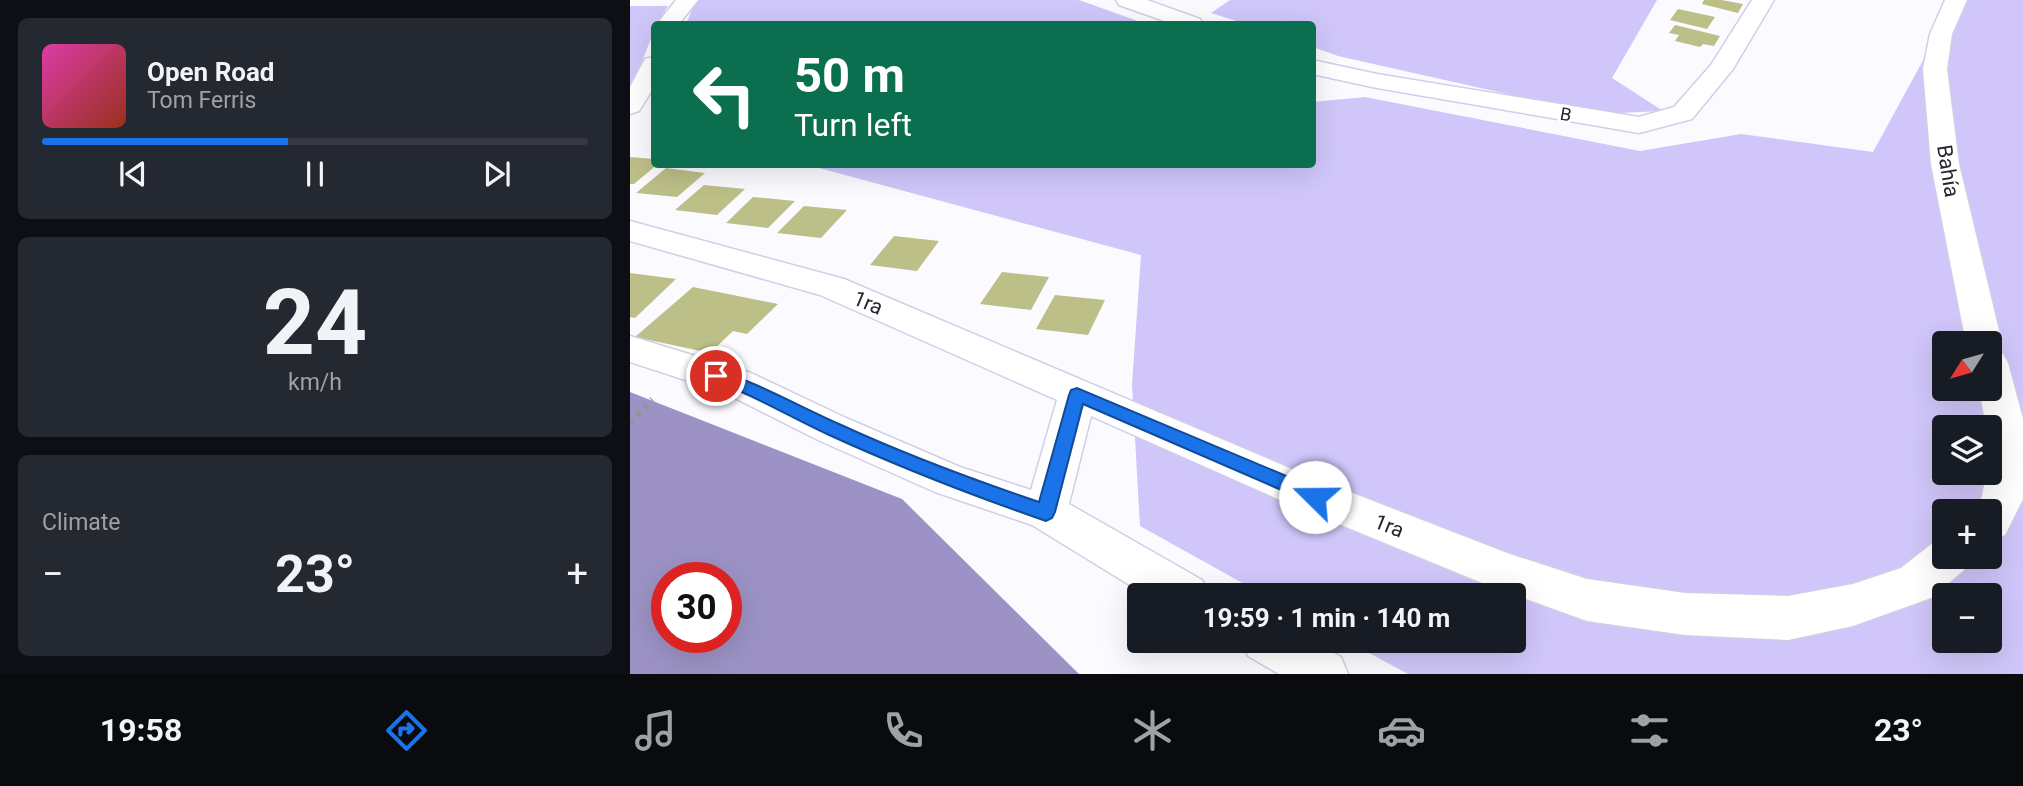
<!DOCTYPE html>
<meta charset="utf-8">
<style>
body{margin:0;font-family:Roboto,sans-serif;background:#242831;color:#f1f3f6;height:100vh;display:flex;flex-direction:column;font-size:26px;white-space:nowrap}
*{box-sizing:border-box;margin:0}
p{font-size:23px;color:#9ea1a6}
.icon{flex:none;width:38px;height:38px;fill:none;stroke:currentColor;stroke-width:2;stroke-linecap:round;stroke-linejoin:round}
.map{position:relative;flex:1;overflow:hidden}
.details{display:flex;flex-direction:column;gap:18px;padding:18px;background:#0d0f14;width:630px}
.details>*{flex:none}
.guide{position:absolute;left:21px;top:21px;width:665px;height:147px;border-radius:7px;box-shadow:0 7px 28px #0002;background:#0b6e4f;color:#fff;overflow:hidden}
.needle{width:46px;rotate:233deg}
.tools{position:absolute;left:1302px;top:331px;display:grid;gap:14px}
.tools a{display:grid;place-items:center;width:70px;height:70px;border-radius:7px;background:#171b24;box-shadow:0 7px 28px #0002;font-size:35px}
.speed{position:absolute;left:21px;top:562px;display:flex;gap:14px;font-size:35px;font-weight:700;text-align:center}
.speed>*{display:grid;place-content:center;width:91px;height:91px;border-radius:50%;background:#171b24;box-shadow:0 7px 28px #0002;line-height:1}
.speed .limit{border:10px solid #d22;background:#fff;color:#111}
.pin{position:absolute;display:grid;place-items:center;width:60px;height:60px;color:#fff;margin:-30px;border:4px solid #fff;border-radius:50%;box-shadow:0 2px 7px #0007}
.me{position:absolute;width:77px;margin:-38px;rotate:292deg;stroke-linejoin:round;filter:drop-shadow(0 0 5px #0008)}
.turn{display:flex;align-items:center;gap:24px;height:147px;padding:0 28px;font-size:32px}
.turn .icon{width:91px;height:91px;stroke-width:2.5}
.turn b{display:block;font-size:49px;line-height:60px}
.big{font-size:52px;font-weight:700;line-height:1.1}
.details .card{flex:1;display:flex;flex-direction:column;justify-content:center;gap:10px;min-width:0;padding:0 24px;border-radius:10px;background:#242831}
.details .dial{align-items:center;gap:0}
.dial b{font-size:91px;line-height:1}
.song{display:flex;align-items:center;gap:21px}
.cover{width:84px;height:84px;border-radius:10px;background:linear-gradient(135deg,hsl(320 70% 55%),hsl(10 70% 35%))}
.played{height:7px;border-radius:4px;background:linear-gradient(90deg,#1a73e8 45%,#363941 45%)}
.keys{display:flex;justify-content:space-around;direction:ltr}
.heat{display:flex;justify-content:space-between;align-items:center;font-size:38px;direction:ltr}
.trip{position:absolute;left:497px;top:583px;width:399px;height:70px;border-radius:7px;background:#171b24;box-shadow:0 7px 28px #0002;font-weight:700;line-height:70px;text-align:center}
.dock{display:flex;height:112px;justify-content:space-around;align-items:center;background:#090b0e;color:#9ea1a6}
.dock .icon{width:49px;height:49px}
.dock .on{color:#1a73e8}
.dock b{font-size:32px;color:#f1f3f6}
main{display:flex;flex:1;min-height:0}
.map>svg:first-child{display:block}
.green{fill:#d0c6fa;fill-rule:evenodd}
.water{fill:#9c92c5;fill-rule:evenodd}
.building{fill:#bcbf87}
.lines{fill:none;stroke-linecap:round;stroke-linejoin:round}
.minor-casing{stroke:#d2cee7;stroke-width:3}
.path{stroke:#949299;stroke-width:5;stroke-dasharray:4.5 6;stroke-linecap:butt}
.minor{fill:#fff;fill-rule:evenodd}
.route{fill:#1a73e8;stroke:#114b97;stroke-width:2}
.labels{text-anchor:middle;dominant-baseline:central;stroke-width:6;stroke-linejoin:round;paint-order:stroke}
.far-street-label{font-size:18px;fill:#26242d;stroke:#fff}
.street-label{font-size:21px;fill:#26242d;stroke:#fff}
</style>
<main>
<section class="details">
<div class="card">
<div class="song"><i class="cover"></i><div><b>Open Road</b><p>Tom Ferris</p></div></div>
<div class="played"></div>
<div class="keys"><svg class="icon" aria-label="previous" viewBox="0 0 24 24"><path d="M18 5L8 12l10 7zM5 5v14"/></svg><svg class="icon" aria-label="pause" viewBox="0 0 24 24"><path d="M8 5v14M16 5v14"/></svg><svg class="icon" aria-label="next" viewBox="0 0 24 24"><path d="M6 5l10 7-10 7zM19 5v14"/></svg></div>
</div>
<div class="card dial"><b>24</b><p>km/h</p></div>
<div class="card"><p>Climate</p>
<div class="heat"><a>−</a><b class="big">23°</b><a>+</a></div>
</div>
</section>
<div class="map">
<svg width="1393" height="674" viewBox="0 0 1393 674">
<rect width="100%" height="100%" fill="#fbfaff"/>
<path class="green" d="M66,0h383l67,24h-460z
M600,0h427l-45,78 51,33 -67,3 -258,-58 -25,-9 -1,-23h-66l-35,-11z
M1326,0h67v674h-615l-61,-33 167,-1v-45h-250l-124,-69 -8,-141 9,-130 -333,-90 504,-1 1,-62 52,-5 275,54 101,-17 132,18zM1314,343h46v45h-46zM1314,427h46v45h-46zM1314,511h46v45h-46zM1314,595h46v45h-46z
M0,6h38c-18,26 -22,53 -38,80z"/>
<path class="water" d="M0,392l272,107 177,175h-449zM37,578h59v59h-59z"/>
<path class="building" d="M1074,0h18l21,4 -5,9 -36,-9z
M1048,9l37,8 -8,12 -37,-9z
M1045,25l45,11 -6,10 -11,-2 -3,3 -25,-6 4,-6 -10,-2z
M0,157l24,2v5h4l-24,20h-4z
M36,168l39,5 -28,24 -41,-4z
M74,185l41,4 -28,26 -42,-5z
M123,197l42,4 -27,27 -42,-5z
M174,206l43,4 -26,28 -44,-5z
M264,236l45,5 -22,30 -47,-6z
M372,272l47,5 -18,33 -51,-6z
M0,273l46,6 -41,39 -5,-1z
M63,287l85,17 -31,30 -14,-3 -23,22 -75,-16z
M425,295l50,5 -17,35 -52,-6z"/>
<g class="lines">
<defs>
<path id="minor" d="M46,0h22l-19,24h-22z
M486,0h31l53,19 3,5h-30l-54,-19z
M1122,0h22l-41,69 -41,50 -53,14 -262,-45 -65,-14v-14l65,14 262,43 35,-10 37,-42z
M1315,0h22l-15,34 -5,35 12,95 43,179 -6,9 7,2 5,9 15,56v80l-18,36 -15,5v-29h-16l7,-11 6,-28h3v-45h-4l-7,-39h11v-45h-24l-35,-179 -8,-95 7,-35z
M24,57v30l-15,24 -9,3v-27l15,-28z
M0,221l214,58 462,196 201,78 80,26 98,14 103,3 65,-12 48,-16 33,-26 10,-4v18h27l-7,14 -33,28 -78,28 -65,14 -103,-5 -98,-14 -100,-36 -209,-86 -187,-83 -22,88 133,76 7,15h-63l-114,-70 -97,-33 -117,-52 -93,-47 -95,-31v-26l121,37 95,45 114,49 71,23 26,-90 -237,-105 -190,-54z
M612,640h69l30,17 7,17h-69l-31,-18z"/>
</defs>
<use href="#minor" class="minor-casing"/>
<path class="path" d="M0,423l22,-24"/>
<use href="#minor" class="minor"/>
</g>
<path class="route" d="M86,370c43,13 82,36 123,54 65,30 132,55 200,78l30,-107 2,-5 6,-2 245,103 3,6 -3,5 -7,3 -6,-3 -226,-98 -28,108 -3,6 -6,3c-75,-26 -147,-54 -219,-87 -39,-18 -76,-41 -117,-54l-2,-4 2,-4z"/>
<g class="labels">
<g class="far-street-label">
<text transform="translate(936 114) rotate(10)">B</text>
</g>
<g class="street-label">
<text transform="translate(1318 171) rotate(81)">Bahía</text>
<text transform="translate(238 303) rotate(23)">1ra</text>
<text transform="translate(759 526) rotate(22)">1ra</text>
</g>
</g>
</svg>
<div class="tools">
<a><svg class="needle" viewBox="-14 -14 28 28"><path d="M0-13l5 13h-10z" fill="#e53935"/><path d="M0 13l5-13h-10z" fill="#9ea1a6"/></svg></a>
<a><svg class="icon" aria-label="layers" viewBox="0 0 24 24"><path d="M12 4l9 5-9 5-9-5zM3 14l9 5 9-5"/></svg></a>
<a>+</a>
<a>−</a>
</div>
<div class="speed"><div class="limit">30</div></div>
<div class="pin" style="left:86px;top:376px;background:#d93025"><svg class="icon" aria-label="arrive" viewBox="0 0 24 24"><path d="M6 21V4h12l-3 4 3 4H6"/></svg></div>
<svg class="me" style="left:685px;top:497px" viewBox="-20 -20 40 40"><circle r="19" fill="#fff"/><path d="M0-13L10 11 0 6-10 11z" fill="#1a73e8"/></svg>
<div class="trip">19:59 · 1 min · 140 m</div>
<div class="guide">
<div class="turn"><svg class="icon" aria-label="left" viewBox="0 0 24 24"><path d="M17 20v-9H6M10 6l-5 5 5 5"/></svg><div><b>50 m</b>Turn left</div></div>
</div>
</div>
</main>
<nav class="dock">
<b>19:58</b>
<svg class="icon on" aria-label="directions" viewBox="0 0 24 24"><path d="M12 3l9 9-9 9-9-9zM9 14v-3h6M13 9l2 2-2 2"/></svg>
<svg class="icon" aria-label="music" viewBox="0 0 24 24"><path d="M9 18V5l10-2v13"/><circle cx="6" cy="18" r="3"/><circle cx="16" cy="16" r="3"/></svg>
<svg class="icon" aria-label="phone" viewBox="0 0 24 24"><path d="M5 4h4l2 5-3 2q2 4 5 5l2-3 5 2v4C11 20 4 13 5 4z"/></svg>
<svg class="icon" aria-label="climate" viewBox="0 0 24 24"><path d="M12 3v18M4 7l16 10M4 17L20 7"/></svg>
<svg class="icon" aria-label="car" viewBox="0 0 24 24"><path d="M5 17H2v-5l4-1 3-4h7l3 4 3 1v5h-3M9 17h6M6 11h13"/><circle cx="7" cy="17" r="2"/><circle cx="17" cy="17" r="2"/></svg>
<svg class="icon" aria-label="filters" viewBox="0 0 24 24"><path d="M4 7h16M4 17h16"/><circle cx="9" cy="7" r="2"/><circle cx="15" cy="17" r="2"/></svg>
<b>23°</b>
</nav>
